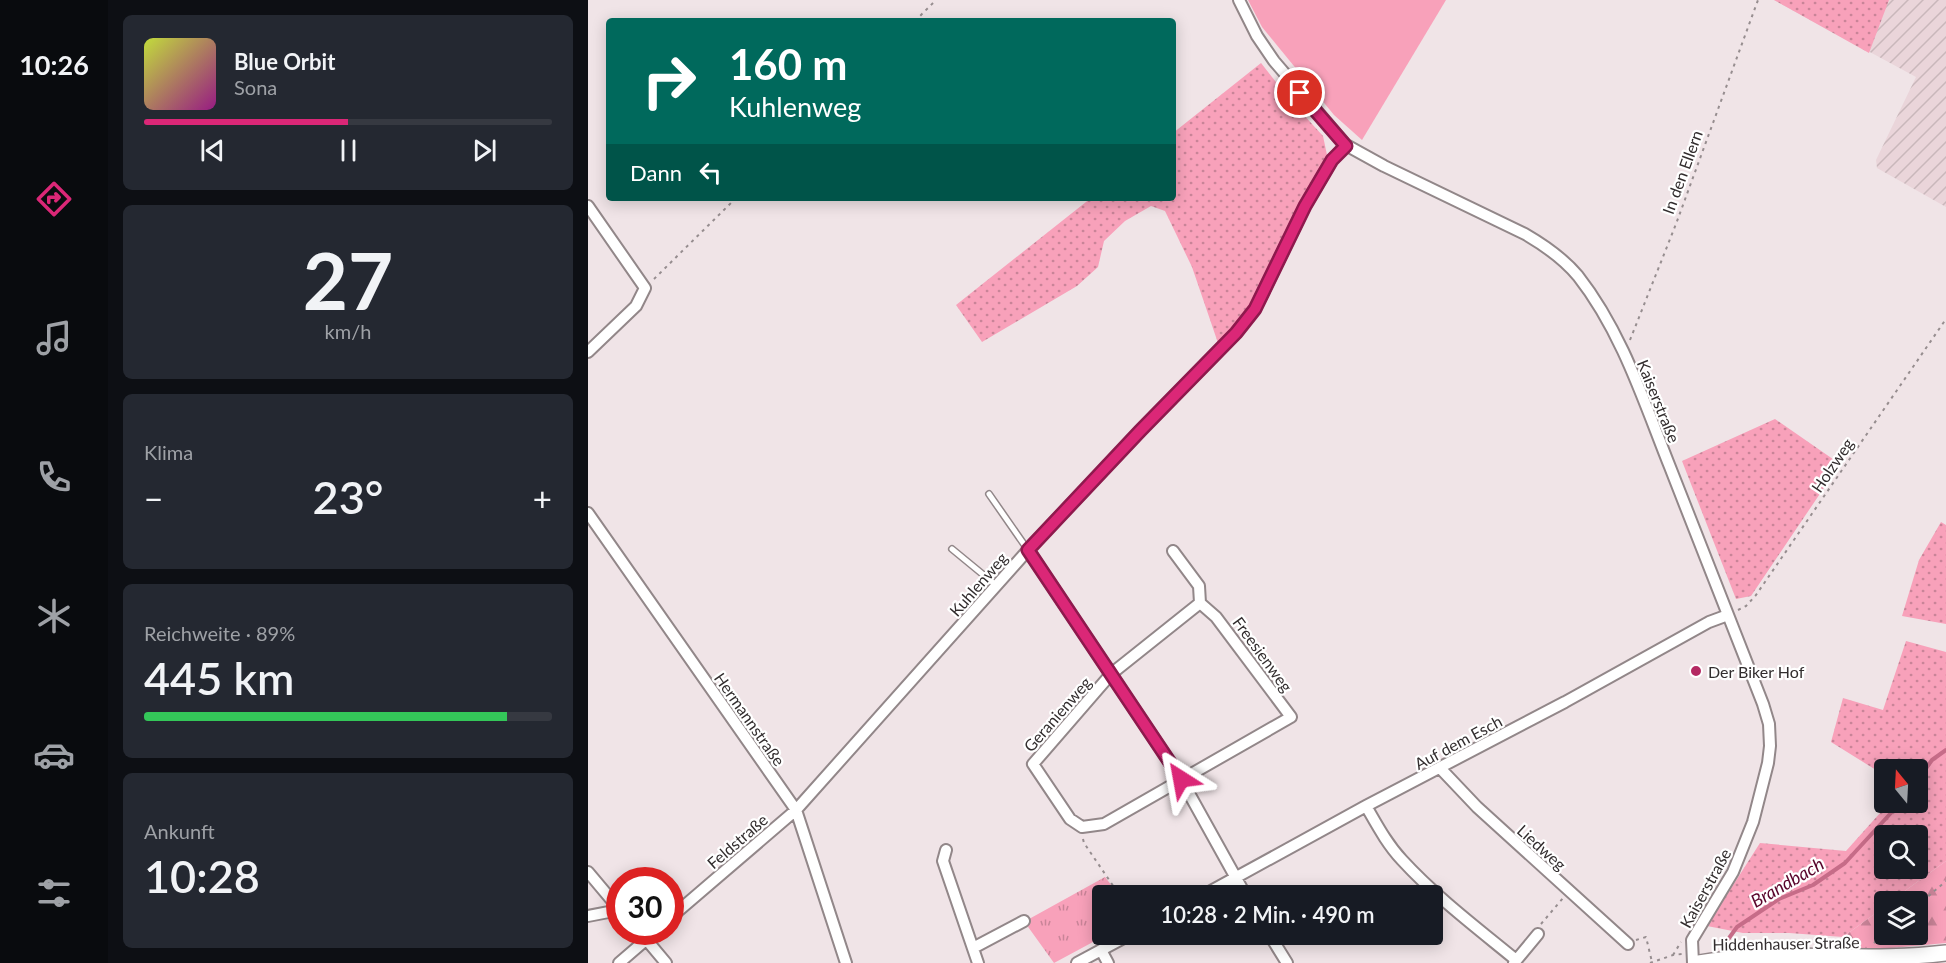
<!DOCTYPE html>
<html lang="de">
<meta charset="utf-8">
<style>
body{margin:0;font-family:Lato,sans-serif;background:#242831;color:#f1f3f6;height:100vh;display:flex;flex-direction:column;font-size:22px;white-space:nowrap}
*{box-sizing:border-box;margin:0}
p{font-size:20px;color:#9ea1a6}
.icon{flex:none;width:33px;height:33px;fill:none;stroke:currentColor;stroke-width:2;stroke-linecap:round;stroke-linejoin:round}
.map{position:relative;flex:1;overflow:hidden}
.side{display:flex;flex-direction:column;gap:15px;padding:15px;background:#0d0f14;width:480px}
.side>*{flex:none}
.top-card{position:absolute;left:18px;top:18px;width:570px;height:183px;border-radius:6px;box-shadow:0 3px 15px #0003;background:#00695c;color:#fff;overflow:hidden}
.needle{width:39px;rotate:342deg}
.buttons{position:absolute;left:1286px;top:759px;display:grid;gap:12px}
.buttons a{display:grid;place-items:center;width:54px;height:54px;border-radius:6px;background:#171b24;box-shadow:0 3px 15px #0003;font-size:30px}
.speed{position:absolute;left:18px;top:867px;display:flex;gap:12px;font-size:30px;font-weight:700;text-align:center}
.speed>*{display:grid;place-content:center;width:78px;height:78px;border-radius:50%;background:#171b24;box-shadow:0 3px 15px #0003;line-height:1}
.speed .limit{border:9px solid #d22;background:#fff;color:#111}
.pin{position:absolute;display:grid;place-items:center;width:51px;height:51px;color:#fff;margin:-26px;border:3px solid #fff;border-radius:50%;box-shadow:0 2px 6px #0007}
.me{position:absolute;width:66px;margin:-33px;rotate:326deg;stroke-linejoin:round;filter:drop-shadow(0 0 4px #0008)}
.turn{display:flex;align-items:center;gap:21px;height:126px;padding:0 24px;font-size:27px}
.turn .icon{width:78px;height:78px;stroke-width:2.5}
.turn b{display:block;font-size:42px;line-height:51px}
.then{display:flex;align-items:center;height:57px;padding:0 24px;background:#0003;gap:12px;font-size:22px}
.big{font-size:45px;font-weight:600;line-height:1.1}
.side .card{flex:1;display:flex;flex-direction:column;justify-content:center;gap:9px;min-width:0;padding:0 21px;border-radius:9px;background:#242831}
.side .dial{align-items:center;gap:0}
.dial b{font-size:78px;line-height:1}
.song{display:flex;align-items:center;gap:18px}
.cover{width:72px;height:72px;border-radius:9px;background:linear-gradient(135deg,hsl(70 70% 55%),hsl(310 70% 35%))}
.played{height:6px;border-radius:3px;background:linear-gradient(90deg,#db2777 50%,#363941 50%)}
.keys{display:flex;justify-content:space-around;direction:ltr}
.heat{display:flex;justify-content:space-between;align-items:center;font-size:33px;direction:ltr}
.charge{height:9px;border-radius:4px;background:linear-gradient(90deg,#34c759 89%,#363941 0)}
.trip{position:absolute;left:504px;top:885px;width:351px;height:60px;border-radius:6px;background:#171b24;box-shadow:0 3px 15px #0003;font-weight:600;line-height:60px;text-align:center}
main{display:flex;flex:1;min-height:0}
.menu{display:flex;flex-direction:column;width:108px;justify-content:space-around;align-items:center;background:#090b0e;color:#9ea1a6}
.menu .icon{width:42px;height:42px}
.menu .active{color:#db2777}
.menu b{font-size:27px;color:#f1f3f6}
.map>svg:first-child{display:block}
.industrial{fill:url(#industrial-furrows)}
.grass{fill:url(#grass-dots);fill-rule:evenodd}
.forest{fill:url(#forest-firs)}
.park{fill:url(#park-tufts)}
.pitch{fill:#f8a1ba}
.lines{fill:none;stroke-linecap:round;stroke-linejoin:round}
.stream{stroke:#c66c88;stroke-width:4}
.lane-casing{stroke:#928789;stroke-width:8}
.street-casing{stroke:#928789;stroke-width:14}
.secondary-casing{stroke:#928789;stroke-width:18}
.path{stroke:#968d8f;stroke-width:2;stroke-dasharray:3 4.5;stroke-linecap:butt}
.lane{stroke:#fff;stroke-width:5}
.street{stroke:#fff;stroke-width:10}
.secondary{stroke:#fff;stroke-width:15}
.route-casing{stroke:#8e194d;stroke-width:15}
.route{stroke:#db2777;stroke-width:10}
.poi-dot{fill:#b42862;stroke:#fff;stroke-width:2}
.labels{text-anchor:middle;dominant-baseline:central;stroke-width:4.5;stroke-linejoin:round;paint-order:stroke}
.street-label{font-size:16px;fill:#322d2e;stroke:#fff}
.poi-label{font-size:16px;fill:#322d2e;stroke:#fff;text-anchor:start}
.water-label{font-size:18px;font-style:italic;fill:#59042b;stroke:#fff}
</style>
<main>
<nav class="menu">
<b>10:26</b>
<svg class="icon active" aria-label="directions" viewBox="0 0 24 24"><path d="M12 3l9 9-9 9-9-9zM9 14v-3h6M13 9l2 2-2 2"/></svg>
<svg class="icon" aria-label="music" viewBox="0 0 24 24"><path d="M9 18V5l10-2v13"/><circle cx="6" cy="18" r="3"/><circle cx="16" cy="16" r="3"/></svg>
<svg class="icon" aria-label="phone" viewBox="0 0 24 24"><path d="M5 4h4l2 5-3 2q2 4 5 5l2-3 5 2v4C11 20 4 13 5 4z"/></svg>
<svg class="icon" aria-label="climate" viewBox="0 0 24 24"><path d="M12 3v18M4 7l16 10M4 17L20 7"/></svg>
<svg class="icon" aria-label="car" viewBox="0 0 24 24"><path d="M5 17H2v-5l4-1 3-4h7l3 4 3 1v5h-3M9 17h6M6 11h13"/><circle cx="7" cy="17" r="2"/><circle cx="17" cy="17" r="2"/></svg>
<svg class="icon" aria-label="filters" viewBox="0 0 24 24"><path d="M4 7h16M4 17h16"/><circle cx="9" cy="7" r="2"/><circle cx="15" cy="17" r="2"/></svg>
</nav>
<section class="side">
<div class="card">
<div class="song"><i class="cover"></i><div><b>Blue Orbit</b><p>Sona</p></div></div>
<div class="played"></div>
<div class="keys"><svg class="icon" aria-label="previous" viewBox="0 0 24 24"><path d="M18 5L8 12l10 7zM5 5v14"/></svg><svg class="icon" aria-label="pause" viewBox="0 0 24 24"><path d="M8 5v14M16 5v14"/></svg><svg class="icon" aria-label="next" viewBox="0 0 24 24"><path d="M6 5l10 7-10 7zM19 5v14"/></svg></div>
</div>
<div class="card dial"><b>27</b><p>km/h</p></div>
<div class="card"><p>Klima</p>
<div class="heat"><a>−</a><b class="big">23°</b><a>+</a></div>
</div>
<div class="card"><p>Reichweite · 89%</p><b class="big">445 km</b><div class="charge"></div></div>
<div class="card"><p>Ankunft</p><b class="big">10:28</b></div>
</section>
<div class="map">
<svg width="1358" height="963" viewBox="0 0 1358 963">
<defs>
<pattern id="industrial-furrows" width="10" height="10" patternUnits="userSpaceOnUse" patternTransform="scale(1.5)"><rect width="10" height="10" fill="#ead5da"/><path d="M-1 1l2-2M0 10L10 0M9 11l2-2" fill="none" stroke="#c9b7bb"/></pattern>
<pattern id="grass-dots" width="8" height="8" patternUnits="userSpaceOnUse" patternTransform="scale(1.5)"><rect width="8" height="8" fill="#f8a1ba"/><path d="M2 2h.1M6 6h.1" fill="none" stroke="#c98498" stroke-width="1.8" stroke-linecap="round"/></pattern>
<pattern id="forest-firs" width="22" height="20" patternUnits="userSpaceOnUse" patternTransform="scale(1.5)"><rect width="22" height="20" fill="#f8a1ba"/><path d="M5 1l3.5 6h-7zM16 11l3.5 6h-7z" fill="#c98498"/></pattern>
<pattern id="park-tufts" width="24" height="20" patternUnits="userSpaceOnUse" patternTransform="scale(1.5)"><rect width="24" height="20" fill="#f8a1ba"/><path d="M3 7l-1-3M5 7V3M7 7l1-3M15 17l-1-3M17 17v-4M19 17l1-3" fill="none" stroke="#c98498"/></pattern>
</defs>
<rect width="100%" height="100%" fill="#f0e4e7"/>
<path class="industrial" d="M1186,0h172v207l-69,-39 -1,-8 40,-83z"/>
<path class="grass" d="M1186,0h115l-20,53z
M673,63l30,38 32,35 4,19 -31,56 -50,101 -28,31 -26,-76 -27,-56 -14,-5 -26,15 -21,20 -6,26 -21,19 -95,56 -26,-37 135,-107h82v-65z
M1187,419l65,45 -89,132 -15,3 -54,-138z
M1353,522l5,3v99l-44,-8 17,-56z
M1318,641l40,11v209l-55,40 -7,1v5l-41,30 -54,-4h-46l-36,-7 53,-83 86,8 43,-48 28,-1v-32h-33v5l-53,-33 12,-44 40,12zM1296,836h33v32h-33z"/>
<path class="forest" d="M1358,861v82l-66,6 -39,-2 2,-10 41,-30v27h33v-32l-26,-1z"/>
<path class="park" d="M517,877l14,18 -17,1v38l4,1 -52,28 -28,-39 3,-5z"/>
<path class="pitch" d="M660,0h198l-84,140 -28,-25 -72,-88z"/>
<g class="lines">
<path class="stream" d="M1329,781l15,-21 14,-10
M1131,957l5,-12 13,-18 42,-28 34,-14 32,-22 56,-61"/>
<defs>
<path id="lane" d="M401,494l39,56
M364,549l45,37"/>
<path id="street" d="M651,0l18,36 17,25 72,84 38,21 141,68c19,11 38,24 53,42 44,56 66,126 92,191 31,79 62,158 93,237l6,20 1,22 -2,17 -15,59 -20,50 -41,68 1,23
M0,206l57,82 -9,18 -48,46
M0,513l208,297 50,153
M440,550l153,229 65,117
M585,551l26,35 1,17
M612,603l16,14 75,100 -187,107 -22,3 -12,-8 -37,-55 78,-90z
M852,768l37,39 151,137
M778,806c11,19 21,38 36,54 34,37 75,68 114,100
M358,850l-3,11 35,102
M0,872l32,38
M614,896l164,-90 199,-104 144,-80 19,-7
M0,916l31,-6
M82,918l126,-108 232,-260 112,-119 96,-98 19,-24 50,-103 27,-46 14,-15
M52,932l26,31
M681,934l18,29
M385,948l51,-27
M513,950l7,13
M31,963l36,-31
M489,963l54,-29
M926,963l24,-29"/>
<path id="secondary" d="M1111,963c82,-14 165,0 247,-10"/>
</defs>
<use href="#lane" class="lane-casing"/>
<use href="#street" class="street-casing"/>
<use href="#secondary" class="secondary-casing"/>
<path class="path" d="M327,21l21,-21
M66,279l82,-81
M1042,340l46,-116 82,-224
M1150,610l8,-4 10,-11 190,-276
M495,839l1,4 36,53
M1329,906l29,-25
M953,924l22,-26
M1048,940l10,-3 6,25
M1286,943l10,-9
M1085,955l8,-13
M1062,963l23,-8 9,-1"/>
<use href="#lane" class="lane"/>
<use href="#street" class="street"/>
<use href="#secondary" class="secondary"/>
</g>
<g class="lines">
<defs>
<path id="route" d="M593,779l-153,-229 112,-119 96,-98 19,-24 50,-103 27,-46 14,-14 -46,-53"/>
</defs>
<use href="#route" class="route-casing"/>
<use href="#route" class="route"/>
</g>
<circle class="poi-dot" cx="1108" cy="671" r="6"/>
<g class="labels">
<g class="street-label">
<text transform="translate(1094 172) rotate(-70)">In den Ellern</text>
<text transform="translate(1071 401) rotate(68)">Kaiserstraße</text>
<text transform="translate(1244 465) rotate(-56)">Holzweg</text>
<text transform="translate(390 584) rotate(-49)">Kuhlenweg</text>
<text transform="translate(675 654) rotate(54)">Freesienweg</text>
<text transform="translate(469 714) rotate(-49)">Geranienweg</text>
<text transform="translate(162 719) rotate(55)">Hermannstraße</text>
<text transform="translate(870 742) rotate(-28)">Auf dem Esch</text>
<text transform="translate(149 841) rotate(-41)">Feldstraße</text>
<text transform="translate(954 847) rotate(42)">Liedweg</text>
<text transform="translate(1117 888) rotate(-61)">Kaiserstraße</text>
<text transform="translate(1198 943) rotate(-1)">Hiddenhauser Straße</text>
</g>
<g class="poi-label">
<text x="1120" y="671">Der Biker Hof</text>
</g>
<g class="water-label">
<text transform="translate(1199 882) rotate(-30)">Brandbach</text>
</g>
</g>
</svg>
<div class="buttons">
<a><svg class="needle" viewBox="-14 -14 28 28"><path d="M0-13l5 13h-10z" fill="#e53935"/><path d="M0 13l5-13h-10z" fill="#9ea1a6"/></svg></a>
<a><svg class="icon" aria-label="search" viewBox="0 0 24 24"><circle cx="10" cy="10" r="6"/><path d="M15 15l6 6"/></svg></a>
<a><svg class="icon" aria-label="layers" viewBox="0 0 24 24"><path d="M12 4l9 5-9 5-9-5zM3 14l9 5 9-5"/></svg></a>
</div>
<div class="speed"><div class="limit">30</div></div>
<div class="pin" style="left:712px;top:93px;background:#d93025"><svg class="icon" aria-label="arrive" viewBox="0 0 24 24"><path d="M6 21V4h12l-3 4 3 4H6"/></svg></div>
<svg class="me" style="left:593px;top:779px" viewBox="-20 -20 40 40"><path d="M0-17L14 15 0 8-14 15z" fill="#db2777" stroke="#fff" stroke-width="4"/></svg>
<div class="trip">10:28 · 2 Min. · 490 m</div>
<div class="top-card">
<div class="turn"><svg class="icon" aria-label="right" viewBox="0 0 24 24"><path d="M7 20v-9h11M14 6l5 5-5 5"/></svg><div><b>160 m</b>Kuhlenweg</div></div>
<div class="then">Dann<svg class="icon" aria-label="left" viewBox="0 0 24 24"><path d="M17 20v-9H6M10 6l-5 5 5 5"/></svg></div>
</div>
</div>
</main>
